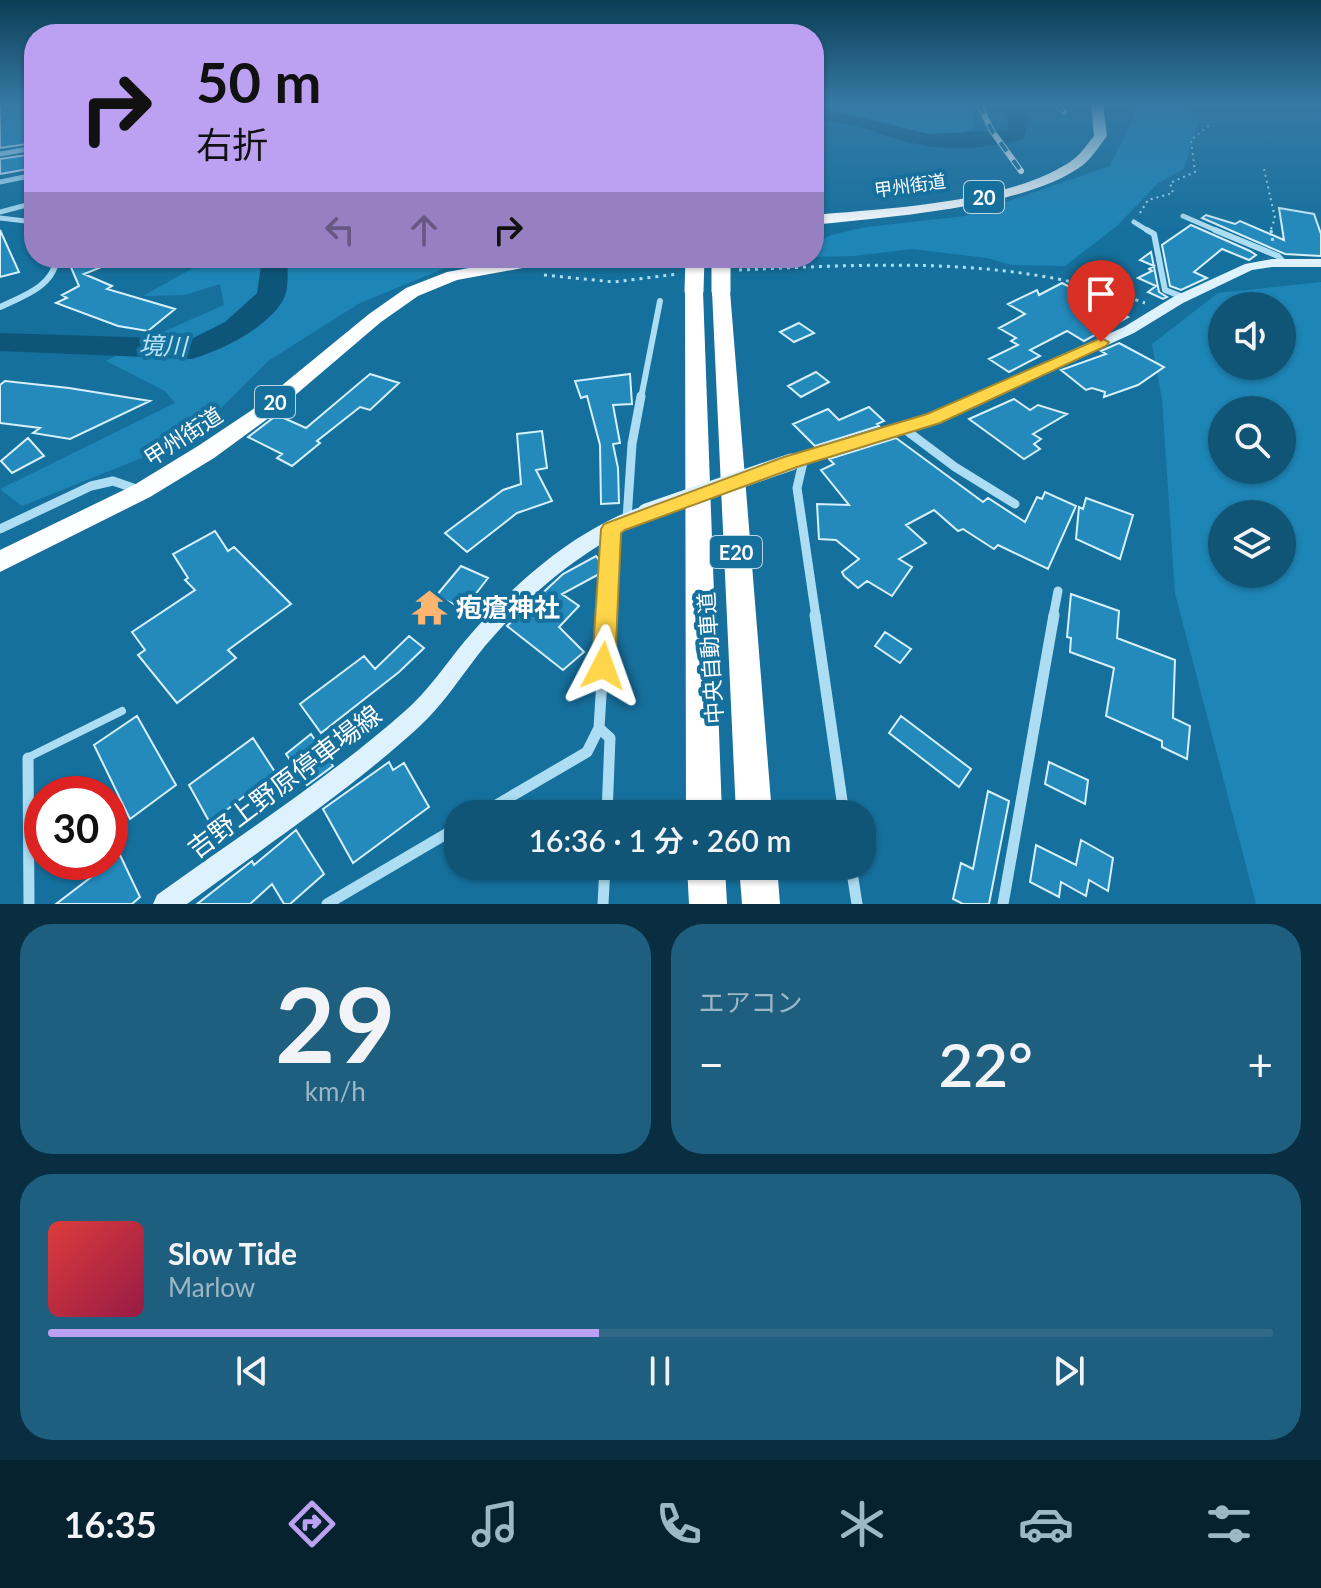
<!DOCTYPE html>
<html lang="ja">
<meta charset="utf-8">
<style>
body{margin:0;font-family:Lato,"Noto Sans JP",sans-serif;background:#1e5e7e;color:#f1f3f6;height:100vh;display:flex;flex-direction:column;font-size:30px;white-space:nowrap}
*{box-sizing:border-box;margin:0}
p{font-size:26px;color:#9cb7c5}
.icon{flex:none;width:44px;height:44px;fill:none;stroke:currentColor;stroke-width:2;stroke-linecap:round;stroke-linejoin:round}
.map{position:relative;height:904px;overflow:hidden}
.side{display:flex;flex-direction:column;gap:20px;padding:20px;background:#092e41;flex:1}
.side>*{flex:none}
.top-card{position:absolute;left:24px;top:24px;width:800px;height:244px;border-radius:32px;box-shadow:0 2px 6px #0004;background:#bca0f2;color:#111;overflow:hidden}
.buttons{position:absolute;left:1208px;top:292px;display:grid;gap:16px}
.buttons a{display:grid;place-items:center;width:88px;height:88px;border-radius:50%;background:#105476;box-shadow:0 2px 6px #0004;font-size:40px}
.speed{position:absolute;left:24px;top:776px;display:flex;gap:16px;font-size:40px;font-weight:700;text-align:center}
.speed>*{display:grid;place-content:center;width:104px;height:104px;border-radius:50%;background:#105476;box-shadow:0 2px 6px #0004;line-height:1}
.speed .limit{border:12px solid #d22;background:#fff;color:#111}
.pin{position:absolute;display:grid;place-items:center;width:68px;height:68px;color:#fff;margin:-82px -34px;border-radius:50% 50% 50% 0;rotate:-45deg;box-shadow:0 0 8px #0007}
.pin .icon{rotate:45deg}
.me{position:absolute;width:88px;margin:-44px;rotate:4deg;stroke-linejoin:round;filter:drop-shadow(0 0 6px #0008)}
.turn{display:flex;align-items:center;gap:28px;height:168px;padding:0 40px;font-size:36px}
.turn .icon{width:104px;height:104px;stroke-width:2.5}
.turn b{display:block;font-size:56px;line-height:68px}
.lanes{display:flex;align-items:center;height:76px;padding:0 40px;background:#0003;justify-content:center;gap:40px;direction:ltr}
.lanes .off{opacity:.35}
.big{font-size:60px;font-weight:600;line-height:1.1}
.side .card{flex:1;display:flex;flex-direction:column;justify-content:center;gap:12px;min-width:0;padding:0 28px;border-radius:32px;background:#1e5e7e}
.side .dial{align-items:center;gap:0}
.dial b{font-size:104px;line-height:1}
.song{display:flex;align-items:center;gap:24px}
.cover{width:96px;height:96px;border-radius:12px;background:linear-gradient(135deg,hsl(0 70% 55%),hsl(340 70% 35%))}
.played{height:8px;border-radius:4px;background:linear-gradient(90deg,#bca0f2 45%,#306a88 45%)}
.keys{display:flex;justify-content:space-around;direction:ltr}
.heat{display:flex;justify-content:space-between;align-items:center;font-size:44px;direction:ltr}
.side .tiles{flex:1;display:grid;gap:20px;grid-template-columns:1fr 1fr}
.card:last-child{grid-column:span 2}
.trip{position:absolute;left:444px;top:800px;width:432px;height:80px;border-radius:32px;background:#105476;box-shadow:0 2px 6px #0004;font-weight:600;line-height:80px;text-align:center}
.tabs{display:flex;height:128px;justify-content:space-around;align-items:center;background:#06222f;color:#9cb7c5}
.tabs .icon{width:56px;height:56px}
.tabs .current{color:#bca0f2}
.tabs b{font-size:36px;color:#f1f3f6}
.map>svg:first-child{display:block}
.green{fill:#1e86b7;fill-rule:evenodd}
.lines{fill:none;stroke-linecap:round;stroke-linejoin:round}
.river{fill:#0e557a;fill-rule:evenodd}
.building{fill:#248abc;stroke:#d6f0fd;stroke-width:2}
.path-far1{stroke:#adddf3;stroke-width:2;stroke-dasharray:2 4;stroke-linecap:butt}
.path{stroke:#adddf3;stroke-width:3;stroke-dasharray:3 5;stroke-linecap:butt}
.service{stroke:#adddf3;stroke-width:8}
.minor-far3{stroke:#adddf3;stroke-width:5}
.minor-far2{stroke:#adddf3;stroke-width:6}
.minor-far1{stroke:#adddf3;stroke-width:9}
.minor{stroke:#adddf3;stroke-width:11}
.secondary{fill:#ddf2fd;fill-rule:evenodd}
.trunk{fill:#fcfeff;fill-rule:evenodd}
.motorway{fill:#fff;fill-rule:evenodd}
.rail-casing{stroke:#fff;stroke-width:6}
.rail{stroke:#16709d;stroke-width:4;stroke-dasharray:11;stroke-linecap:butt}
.secondary-bridge{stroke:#ddf2fd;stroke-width:17}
.motorway-bridge{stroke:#fff;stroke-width:19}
.route{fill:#ffd54a;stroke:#a68a30;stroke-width:2}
.labels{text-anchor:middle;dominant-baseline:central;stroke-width:8;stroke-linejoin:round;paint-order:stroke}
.far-street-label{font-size:18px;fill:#fff;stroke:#16709d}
.shield{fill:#16709d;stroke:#b9d4e2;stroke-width:2}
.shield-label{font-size:20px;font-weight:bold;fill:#fff}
.street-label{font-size:22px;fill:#fff;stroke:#16709d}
.water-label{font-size:24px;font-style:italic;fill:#bae5f9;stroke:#16709d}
.near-poi-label{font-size:26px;font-weight:bold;fill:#fff;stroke:#16709d;text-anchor:start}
.near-street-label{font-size:26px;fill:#fff;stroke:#16709d}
</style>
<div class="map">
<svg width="1321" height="904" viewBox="0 0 1321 904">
<rect width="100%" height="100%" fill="#16709d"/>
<path class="green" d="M814,104h159l2,23c-31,14 -72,13 -106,4 -23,-6 -29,-14 -54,-7l-1,29z
M1123,104h54l23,12 -16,53 -26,14 -40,42 -53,41 -53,-1 -25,-7 -75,-9 -59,7 -39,1v-13l17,-9 35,-8 99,-11 145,-50 25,-51z
M211,258h247l-8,8 -90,37 -92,58 -63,63 -41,25 -142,57 -22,-17 175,-86 -10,-12 -59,-30 43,-23 75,-33 -4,-21 -35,11 -42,1z
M1321,282v622h-65l-81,-311 -13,-194 -10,-55 66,-51zM1222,306h60v60h-60zM1222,410h60v60h-60zM1222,514h60v60h-60z"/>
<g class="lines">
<path class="river" d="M1002,104h20l7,18 -6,17c-32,9 -73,13 -106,5 -35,-7 -66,-24 -103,-23v-12h13l102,25 78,-4 2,-8z
M262,258h26c-1,11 1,28 -3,38 -13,30 -64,55 -93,63l-192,-8v-18l191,6 34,-17 32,-29z"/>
</g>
<path class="building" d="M0,104h34v39l-34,5z
M34,154v14l-34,6v-15z
M1279,208l35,6 7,20v22l-36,-2 -83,-36 4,-3 29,9 5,-3 44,19z
M1191,225l59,26 6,4 -7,5 -27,-11 -28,23 13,6 -26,12 -11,-4 -8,-41z
M0,230l19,42 -19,5z
M1151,252l8,40 8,5 -4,2 -15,-7 8,-6 -18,-8 14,-7 -3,-2 5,-3 -14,-6z
M67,258h18l14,10 -15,6 28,12 -5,3 68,20 -27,22 -30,-5 -62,-23 11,-5 -5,-3 17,-9z
M1062,283l66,34 -44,24 -17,-10 -37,19 10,6 -31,16 -20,-13 29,-14 -7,-4 5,-3 -17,-10 26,-14 -17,-10 29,-14 2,5z
M799,323l15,10 -20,9 -14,-10z
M1119,343l45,24 -26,18 -34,12 1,-5 -13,-4 -6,2 -25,-20 45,-16 -5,-3z
M816,372l13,10 -28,15 -13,-11z
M370,374l29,9 -29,27 -10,-3 -43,34 3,2 -28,23 -15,-8 5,-4 -34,-17 29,-22 29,13z
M630,374l2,30 -19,1 7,38 -7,1 5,24 1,35 -18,1 -1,-59 -13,-49 -6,2 -6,-17z
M5,381l64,7 81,13 -80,38 -37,-6 7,-5 -40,-5v-38z
M1014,399l16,11 8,-5 29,9 -34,20 8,5 -7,5 6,5 -16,10 -55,-40z
M869,407l15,14 -7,3 2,2 -64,20 -22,-22 35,-15 11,11z
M542,431l5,37 -11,2 16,31 -35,12 -50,39 -22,-19 58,-43 18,-6 -4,-50z
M28,438l16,18 -32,17 -11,-12z
M896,438l87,64 5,-4 37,24 12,-25 5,2 3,-7 31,14 -28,63 -50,-24 -4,4 -31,-20 -5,2 -24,-21 -28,15 20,18 -27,16 13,8 -20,29 -25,-15 -9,7 -14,-12 -2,-4 17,-13 -23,-19 -17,-1 -2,-35 32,1 -28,-35 13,-6 -5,-5z
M1086,498l47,17 -13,44 -44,-20 3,-32 4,2z
M215,531l13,20 6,-4 57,57 -63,46 8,8 -59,45 -39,-48 7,-5 -13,-18 63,-42 -10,-10 3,-2 -15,-24z
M596,556l6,8 -1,9 -39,21 17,12 -20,21 25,25 -21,18 -56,-44 56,-52z
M461,566l27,12 -24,31 -28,-13z
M1071,594l48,17 -2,27 58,22 -2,58 17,8 -3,33 -25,-12v-6l-56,-25 8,-48 -44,-16 1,-14 -4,-1z
M885,632l26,17 -11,14 -25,-17z
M409,636l15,12 -25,24 -78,61 -21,-29 64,-48 11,13z
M137,716l39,69 -46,34 -36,-74z
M901,716l70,53 -12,18 -70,-54z
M311,734l22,32 -26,19 -21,-31z
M253,738l22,34 -65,51 -21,-38z
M389,762l4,8 11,-7 25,44 -76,56 -30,-54z
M1049,762l39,18 -3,24 -40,-20z
M988,791l21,10 -20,103h-26l-10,-5 8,-36 12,6z
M296,830l28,44 -34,30h-6l-12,-20 -22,20h-53l55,-43 2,4z
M1081,840l32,18 -5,33 -19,-11 -3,16 -25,-14 -2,15 -29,-15 6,-37 40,20z
M120,855l20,42 -8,7h-76z"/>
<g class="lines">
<path class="path-far1" d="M1264,169l11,49 -5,14
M1140,213l8,-13 25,-7 -3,-10 25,-11 -4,-32 20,-16"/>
<path class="path" d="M1271,230l2,13
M739,270c137,-6 275,-15 406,33
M544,275l70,7 64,-8"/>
<path class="service" d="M29,757l93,-46"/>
<path class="minor-far3" d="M0,154l34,-6
M0,182l34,-7
M0,212l34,-9
M1183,216l37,16
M0,218l34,4
M1134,222l16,10"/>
<path class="minor-far2" d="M1147,230l7,4 11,56 18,7
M1215,230l63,26 6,7
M0,307c23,-11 53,-20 57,-49
M641,398l19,-97"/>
<path class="minor-far1" d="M903,428l52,39 60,37
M804,458l-7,30 19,129
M627,519l5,-75 9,-48
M0,529l91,-43 22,-5 26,9
M606,617l5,-88
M1053,617l5,-26"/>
<path class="minor" d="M815,615l29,199
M599,728l7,-113
M28,758l1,146
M481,814l106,-62 12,-24 11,10 -3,76
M851,866l6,38
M327,904l131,-77
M603,904l2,-38
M1003,904l51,-289"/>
<path class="secondary" d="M1272,259h49v8h-49l-20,3 -69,33 -49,30 -196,89 -147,46 -8,-6 2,-4 143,-44 196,-87 49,-30 72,-33z
M646,505l6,2 3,5 -3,5c-66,30 -120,73 -167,129 -22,27 -40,57 -65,80 -72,66 -155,120 -233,178h-34l4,-9c83,-60 171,-116 248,-184 23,-20 40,-46 59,-69 48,-57 110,-113 182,-137z"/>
<path class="trunk" d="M1091,104h12l4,32c-7,9 -15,22 -24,29 -57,43 -197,52 -269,60v-10c73,-7 200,-12 260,-56 7,-5 14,-16 20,-23z
M523,258h35l-8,5 -93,17 -39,16 -37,26 -115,98 -52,38 -64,39 -150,75v-22l134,-65 64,-39 54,-36 117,-96 37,-26 41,-16z"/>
<path class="motorway" d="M694,285l9,6 19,523h-36l-1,-523z
M721,285l9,6 42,523h-36l-24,-523z
M687,866h38l2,38h-38z
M739,866h38l3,38h-38z"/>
<defs>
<path id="rail" d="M979,104l13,27 29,40
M1056,104l8,8"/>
</defs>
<use href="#rail" class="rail-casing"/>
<use href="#rail" class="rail"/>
<path class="secondary-bridge" d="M646,512l145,-50"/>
<path class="motorway-bridge" d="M721,258v33
M694,291l1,-33"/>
</g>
<linearGradient id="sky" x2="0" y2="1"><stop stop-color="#0c3e56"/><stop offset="0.45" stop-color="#367aa5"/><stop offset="1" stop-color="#367aa5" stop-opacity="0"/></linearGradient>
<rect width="1321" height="231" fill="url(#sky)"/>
<path class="route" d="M1101,338l8,4 -3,4 -166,77 -143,44 -172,63 -4,3 -6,133 -3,7 -9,4 -8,-4 -3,-7 9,-137 3,-5 180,-67 143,-43z"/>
<defs>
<symbol id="temple-bare" viewBox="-9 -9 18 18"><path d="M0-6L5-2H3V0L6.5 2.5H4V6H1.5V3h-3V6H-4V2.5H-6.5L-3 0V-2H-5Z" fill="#ffb56f" stroke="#16709d" stroke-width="2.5" paint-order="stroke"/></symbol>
</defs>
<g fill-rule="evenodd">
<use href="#temple-bare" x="404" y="582" width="51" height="51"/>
</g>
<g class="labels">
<g class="far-street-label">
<text transform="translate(910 185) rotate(-8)">甲州街道</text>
</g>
<g class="shield">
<rect x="964" y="181" width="40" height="32" rx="6"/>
<rect x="255" y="386" width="40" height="32" rx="6"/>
<rect x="710" y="536" width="52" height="32" rx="6"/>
</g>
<g class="shield-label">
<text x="984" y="197">20</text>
<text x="275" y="402">20</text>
<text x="736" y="552">E20</text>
</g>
<g class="street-label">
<text transform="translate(183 436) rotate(-33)">甲州街道</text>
<text transform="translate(710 658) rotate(-94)">中央自動車道</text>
</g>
<g class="water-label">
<text transform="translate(163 345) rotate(1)">境川</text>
</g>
<g class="near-poi-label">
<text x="456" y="607">疱瘡神社</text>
</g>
<g class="near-street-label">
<text transform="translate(284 781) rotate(-37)">吉野上野原停車場線</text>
</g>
</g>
</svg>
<div class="buttons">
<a><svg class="icon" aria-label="sound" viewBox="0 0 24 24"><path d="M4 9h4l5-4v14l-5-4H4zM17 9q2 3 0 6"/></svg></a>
<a><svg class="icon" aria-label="search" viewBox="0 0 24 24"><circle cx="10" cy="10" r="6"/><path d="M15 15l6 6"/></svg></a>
<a><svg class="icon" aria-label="layers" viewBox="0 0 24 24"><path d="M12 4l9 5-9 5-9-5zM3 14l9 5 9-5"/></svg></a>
</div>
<div class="speed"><div class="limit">30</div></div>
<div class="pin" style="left:1101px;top:342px;background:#d93025"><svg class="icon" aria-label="arrive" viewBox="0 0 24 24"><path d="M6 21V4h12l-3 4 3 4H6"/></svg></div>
<svg class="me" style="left:603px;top:666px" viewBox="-20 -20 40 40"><path d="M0-17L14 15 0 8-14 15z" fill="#ffd54a" stroke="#fff" stroke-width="4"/></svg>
<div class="trip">16:36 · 1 分 · 260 m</div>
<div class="top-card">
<div class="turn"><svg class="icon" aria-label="right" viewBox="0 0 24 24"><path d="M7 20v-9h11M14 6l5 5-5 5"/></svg><div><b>50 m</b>右折</div></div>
<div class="lanes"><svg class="icon off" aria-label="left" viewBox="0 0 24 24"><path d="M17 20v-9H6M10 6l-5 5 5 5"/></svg><svg class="icon off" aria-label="ahead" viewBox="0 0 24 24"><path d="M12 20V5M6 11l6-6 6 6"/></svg><svg class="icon" aria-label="right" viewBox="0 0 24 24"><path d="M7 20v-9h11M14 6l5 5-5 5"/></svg></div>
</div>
</div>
<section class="side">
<div class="tiles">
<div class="card dial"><b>29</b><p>km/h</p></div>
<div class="card"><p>エアコン</p>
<div class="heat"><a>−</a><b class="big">22°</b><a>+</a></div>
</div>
<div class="card">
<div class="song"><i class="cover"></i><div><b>Slow Tide</b><p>Marlow</p></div></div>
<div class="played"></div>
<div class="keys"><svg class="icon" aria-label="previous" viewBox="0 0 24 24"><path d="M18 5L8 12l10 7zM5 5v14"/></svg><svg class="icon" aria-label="pause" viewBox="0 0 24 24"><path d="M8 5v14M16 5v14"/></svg><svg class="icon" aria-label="next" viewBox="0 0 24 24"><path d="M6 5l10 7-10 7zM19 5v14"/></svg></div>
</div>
</div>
</section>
<nav class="tabs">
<b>16:35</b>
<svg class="icon current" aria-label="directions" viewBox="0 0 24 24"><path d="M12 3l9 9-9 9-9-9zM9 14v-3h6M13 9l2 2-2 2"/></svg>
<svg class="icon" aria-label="music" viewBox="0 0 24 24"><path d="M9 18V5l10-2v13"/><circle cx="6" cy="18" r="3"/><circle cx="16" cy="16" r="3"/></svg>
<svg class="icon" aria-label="phone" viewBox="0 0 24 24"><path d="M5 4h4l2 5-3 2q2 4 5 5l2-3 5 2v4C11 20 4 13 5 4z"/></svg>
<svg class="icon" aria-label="climate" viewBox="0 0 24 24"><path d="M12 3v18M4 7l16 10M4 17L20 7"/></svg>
<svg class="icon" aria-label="car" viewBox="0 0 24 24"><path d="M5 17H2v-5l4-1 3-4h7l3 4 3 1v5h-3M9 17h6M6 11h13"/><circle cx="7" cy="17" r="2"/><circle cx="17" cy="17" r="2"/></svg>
<svg class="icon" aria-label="filters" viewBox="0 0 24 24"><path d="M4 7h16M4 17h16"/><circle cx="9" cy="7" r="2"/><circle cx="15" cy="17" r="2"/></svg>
</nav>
